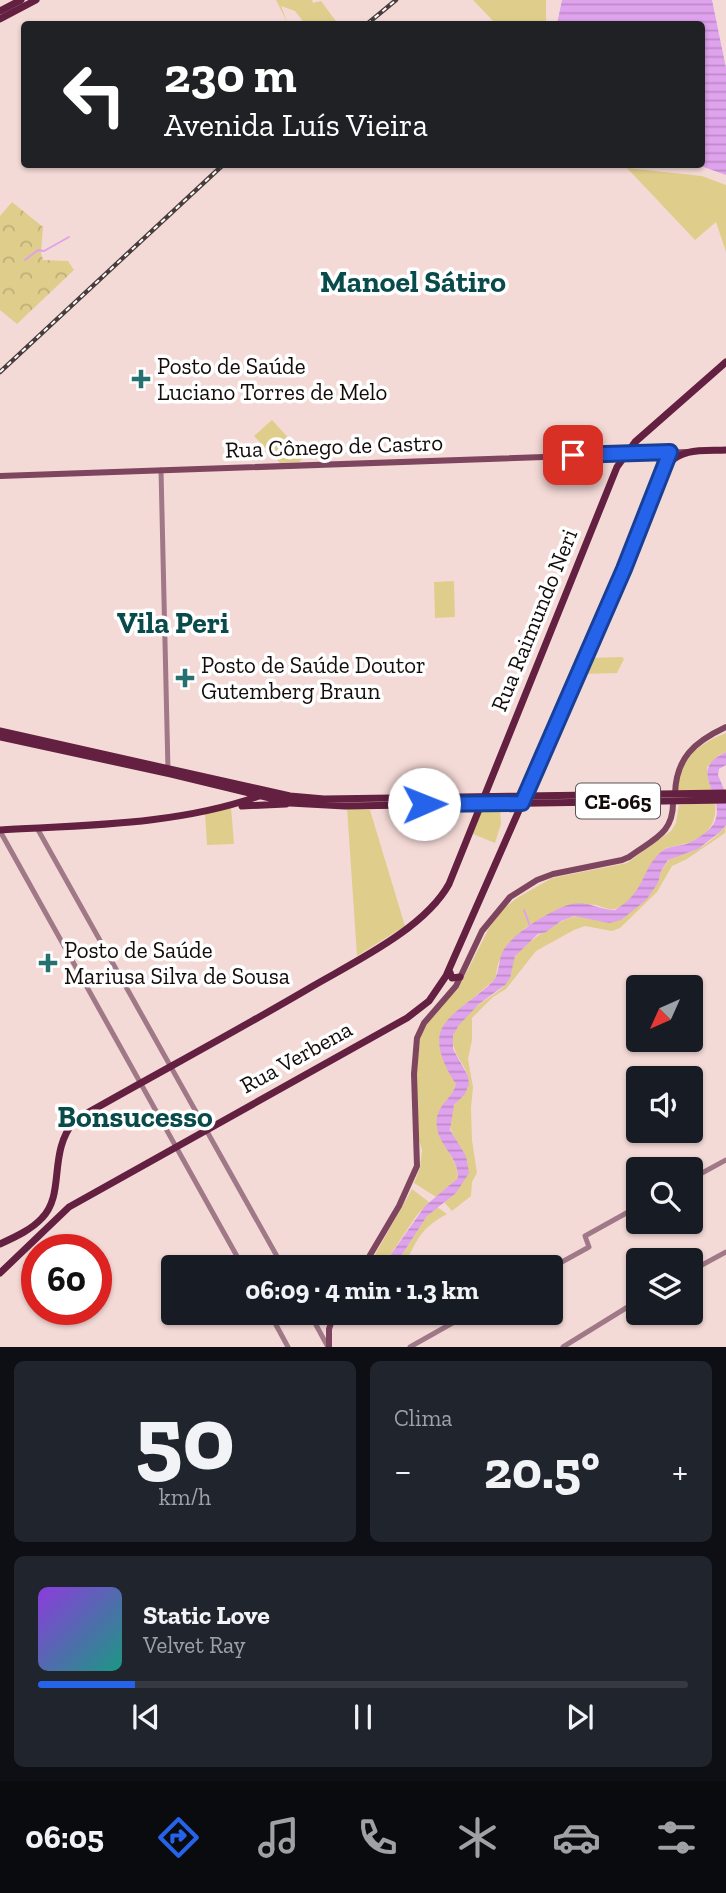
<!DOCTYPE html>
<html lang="pt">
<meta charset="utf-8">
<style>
body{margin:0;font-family:"Zilla Slab",serif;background:#20242c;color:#f1f3f6;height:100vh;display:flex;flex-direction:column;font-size:26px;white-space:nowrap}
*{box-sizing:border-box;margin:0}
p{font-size:23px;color:#9ea1a6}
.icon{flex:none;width:38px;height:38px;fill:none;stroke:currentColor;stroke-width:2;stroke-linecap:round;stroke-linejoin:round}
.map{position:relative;height:1347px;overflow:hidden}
.details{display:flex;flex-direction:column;gap:14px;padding:14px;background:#0d0f14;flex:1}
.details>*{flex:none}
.guide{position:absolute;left:21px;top:21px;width:684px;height:147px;border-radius:7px;box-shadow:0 2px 5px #0004;background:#202124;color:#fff;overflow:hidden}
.needle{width:46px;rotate:225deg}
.fabs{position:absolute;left:626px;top:975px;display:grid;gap:14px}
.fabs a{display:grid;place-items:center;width:77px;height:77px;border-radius:7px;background:#171b24;box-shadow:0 2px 5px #0004;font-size:35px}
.speed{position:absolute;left:21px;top:1234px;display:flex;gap:14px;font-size:35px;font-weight:700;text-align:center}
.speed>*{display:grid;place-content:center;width:91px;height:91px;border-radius:50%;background:#171b24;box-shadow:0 2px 5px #0004;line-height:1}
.speed .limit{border:10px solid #d22;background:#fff;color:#111}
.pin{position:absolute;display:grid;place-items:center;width:60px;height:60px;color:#fff;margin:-30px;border-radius:14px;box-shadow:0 4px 10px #0006}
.me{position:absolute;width:77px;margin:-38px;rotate:89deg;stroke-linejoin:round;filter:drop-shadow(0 0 5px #0008)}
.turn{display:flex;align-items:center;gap:24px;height:147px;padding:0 28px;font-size:32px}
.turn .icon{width:91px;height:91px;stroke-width:2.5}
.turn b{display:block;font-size:49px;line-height:60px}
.big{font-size:52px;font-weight:800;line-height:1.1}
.details .tile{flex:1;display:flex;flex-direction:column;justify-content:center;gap:10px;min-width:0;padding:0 24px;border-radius:10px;background:#20242c}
.details .dial{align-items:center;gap:0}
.dial b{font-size:91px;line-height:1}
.song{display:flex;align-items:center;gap:21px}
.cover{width:84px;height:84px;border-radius:10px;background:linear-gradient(135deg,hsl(270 70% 55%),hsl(170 70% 35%))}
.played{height:7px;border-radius:4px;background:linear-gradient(90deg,#2563eb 15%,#363941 15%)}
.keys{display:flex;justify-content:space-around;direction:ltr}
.heat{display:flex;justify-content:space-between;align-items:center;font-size:38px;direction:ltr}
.details .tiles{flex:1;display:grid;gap:14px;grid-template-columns:1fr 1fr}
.tile:last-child{grid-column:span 2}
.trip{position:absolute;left:161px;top:1255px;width:402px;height:70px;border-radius:7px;background:#171b24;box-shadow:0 2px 5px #0004;font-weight:800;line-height:70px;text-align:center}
.menu{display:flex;height:112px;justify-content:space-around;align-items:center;background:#090b0e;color:#9ea1a6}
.menu .icon{width:49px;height:49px}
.menu .on{color:#2563eb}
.menu b{font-size:32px;color:#f1f3f6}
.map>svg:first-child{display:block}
.green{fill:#dfcd8c}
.forest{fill:url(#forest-crowns)}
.water{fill:url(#water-rules)}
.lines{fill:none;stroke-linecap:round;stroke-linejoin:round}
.stream{stroke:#dfa2ec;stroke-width:2}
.tertiary{stroke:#a07888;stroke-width:5}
.secondary{stroke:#7e455e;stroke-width:6}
.primary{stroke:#632040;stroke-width:7}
.rail-casing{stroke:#493c3b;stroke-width:4.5}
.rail{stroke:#fff;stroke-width:2;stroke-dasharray:5;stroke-linecap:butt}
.route-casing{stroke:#184099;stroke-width:18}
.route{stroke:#2563eb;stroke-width:12}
.poi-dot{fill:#267170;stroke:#fff;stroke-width:2.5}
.labels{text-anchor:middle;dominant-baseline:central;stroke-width:7;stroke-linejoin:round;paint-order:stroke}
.shield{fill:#fff;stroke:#5a5554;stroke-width:2}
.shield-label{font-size:21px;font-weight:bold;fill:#140c0b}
.poi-label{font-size:23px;fill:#140c0b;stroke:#fff;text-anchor:start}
.street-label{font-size:23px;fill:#140c0b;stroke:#fff}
.district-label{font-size:30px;font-weight:bold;fill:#094a4a;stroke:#fff}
</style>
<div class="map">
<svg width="726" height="1347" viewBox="0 0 726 1347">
<defs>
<pattern id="forest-crowns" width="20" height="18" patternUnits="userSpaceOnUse" patternTransform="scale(1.75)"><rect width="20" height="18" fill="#dfcd8c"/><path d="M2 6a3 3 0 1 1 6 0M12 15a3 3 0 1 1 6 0" fill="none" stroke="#beaf77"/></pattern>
<pattern id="water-rules" width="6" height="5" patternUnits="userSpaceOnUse" patternTransform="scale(1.75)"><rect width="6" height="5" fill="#dfa2ec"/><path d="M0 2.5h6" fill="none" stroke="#be8ac9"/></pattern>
</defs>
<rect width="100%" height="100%" fill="#f4dad7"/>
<path class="green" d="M276,0h36l1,3 8,-2 17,23h-33l-10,-13 -14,-5 7,18z
M473,0h73v24h-50z
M627,168l75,8 24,9v67l-10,-30 -21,18z
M272,420l33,36 -6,6 -19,1 -26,-27z
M454,581l1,36 -20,1 -1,-36z
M622,657l2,2 -7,14 -34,1 6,-16z
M726,733v19l-7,3 -12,12 1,12 4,12 -36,1c1,-32 22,-48 50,-59z
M715,802c3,22 -9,36 -31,42 -9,3 -17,1 -24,9 -17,17 -18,44 -42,55 -11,5 -20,-6 -30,-3 -15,3 -54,15 -65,25 -8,7 -18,21 -23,30 -4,6 -2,13 -6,20l-45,39 -7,37 14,28c-4,15 -18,21 -19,38 -1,20 22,36 21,56l-22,19 -22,-14 6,-15 2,-18 -4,-13 -2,-65 5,-41 25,-30 12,-12 31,-61 13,-18 15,-12 35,-20 75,-15 44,-32 5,-8 3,-18z
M231,807l3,37 -27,1 -2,-32z
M483,807h17l1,17 -6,19 -22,-9z
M347,808l23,2 35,116 -48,30z
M726,825l-1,8 -38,26 -15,7 -15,26 -37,36 -8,3 -27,-5 -11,4 -38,21 -30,38 -13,8 -21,21v22l-4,19 5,28 -2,21 1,32 5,33 -5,9 -1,14 -19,15 -8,-9 12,-9 10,-37c-11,-16 -25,-34 -10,-53 5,-6 10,-9 12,-17 4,-18 -18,-30 -15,-50 4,-21 35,-36 49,-48 10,-9 7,-23 14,-33 7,-11 45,-36 57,-38 11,-3 25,4 36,6l49,-40 3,-12 10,-14c20,-2 43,-15 55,-32z
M412,1189l17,13 -12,13 -35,52h-14z
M437,1207l10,7c-31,17 -28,27 -45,53h-8l33,-51z"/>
<path class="forest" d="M12,202l31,25 -2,26 2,7 25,1 6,9 -57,54 -17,-14v-94z"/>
<path class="water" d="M562,0h150l14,68v107l-28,-10 4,-1v-140h-145z
M726,752v13l-7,4 -1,6 8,19v31l-6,7 -22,17 -30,11 -7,11 -3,12 -12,17 -25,20 -12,3 -35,-7 -13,5 -15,11 -8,2 -23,22 -5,22 -5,7 -26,19 -20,21 -6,10v14l15,27 1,8 -4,10 -11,11 -4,25 16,26 3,17 -13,20 -29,23 -33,51h-12l43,-61 33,-28c1,-24 -25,-34 -21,-61 3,-14 16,-20 19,-33 -9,-13 -20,-34 -16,-51 6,-20 39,-36 53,-52 7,-8 5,-21 10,-30 10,-18 47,-40 65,-46 18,-6 31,5 47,5 31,-18 26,-41 46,-58 8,-7 16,-5 25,-8 10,-4 25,-13 29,-23 11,-28 -30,-50 11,-69z"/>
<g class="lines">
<path class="stream" d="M25,260l13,-10 6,1 25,-14
M524,910l6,16"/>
<path class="tertiary" d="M161,470l7,301
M37,828l246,439
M0,831l243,436
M691,1179l35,-19
M551,1268l38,-21 -4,-11 54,-30
M691,1271l35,-19
M269,1312l19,35
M309,1312l19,35
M410,1347l62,-35
M563,1347l76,-47"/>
<path class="secondary" d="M0,476l687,-24
M675,794c1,-36 19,-52 51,-67
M363,1267l36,-61 18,-40 -3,-92 3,-36 7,-15 32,-37 26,-55 28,-34 27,-17 16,-6 69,-14 7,-3c24,-18 45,-23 44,-56
M329,1347v-18l6,-17"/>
<path class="primary" d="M0,11l21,-11
M0,19l36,-19
M0,731l290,65 34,3 402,-6
M0,737l171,37 119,29 55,3 381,-6
M242,806l44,-2
M0,830c87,-5 179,-5 262,-35
M449,970l3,8 8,-1
M0,1244c15,-7 31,-14 42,-26 24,-25 5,-65 33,-98 79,-45 160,-88 238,-134 43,-25 112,-58 136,-102l168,-417 18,-25 91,-80
M0,1273l69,-66 338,-189 22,-17 17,-25 141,-320 79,-190c16,-19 38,-15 60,-16"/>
<defs>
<path id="rail" d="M367,24l29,-24
M0,372l224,-208"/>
</defs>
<use href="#rail" class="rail-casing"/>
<use href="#rail" class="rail"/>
</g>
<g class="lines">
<defs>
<path id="route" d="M424,804l98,-1 102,-234 46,-117 -97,3"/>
</defs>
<use href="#route" class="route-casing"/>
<use href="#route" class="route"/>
</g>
<g class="poi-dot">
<path d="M137.5 368.5h7v7h7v7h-7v7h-7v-7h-7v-7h7z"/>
<path d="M181.5 667.5h7v7h7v7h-7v7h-7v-7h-7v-7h7z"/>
<path d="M44.5 952.5h7v7h7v7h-7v7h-7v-7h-7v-7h7z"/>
</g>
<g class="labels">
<rect class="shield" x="576" y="783.5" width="84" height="35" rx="5"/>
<g class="shield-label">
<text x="618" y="801">CE-065</text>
</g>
<g class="poi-label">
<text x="157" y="366">Posto de Saúde<tspan x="157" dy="26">Luciano Torres de Melo</tspan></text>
<text x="201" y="665">Posto de Saúde Doutor<tspan x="201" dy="26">Gutemberg Braun</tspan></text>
<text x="64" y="950">Posto de Saúde<tspan x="64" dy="26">Mariusa Silva de Sousa</tspan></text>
</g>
<g class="street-label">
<text transform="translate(334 446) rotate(-2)">Rua Cônego de Castro</text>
<text transform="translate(534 620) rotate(-68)">Rua Raimundo Neri</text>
<text transform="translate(296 1057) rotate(-29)">Rua Verbena</text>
</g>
<g class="district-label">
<text x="413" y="282">Manoel Sátiro</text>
<text x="173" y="623">Vila Peri</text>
<text x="135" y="1117">Bonsucesso</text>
</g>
</g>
</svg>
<div class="fabs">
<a><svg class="needle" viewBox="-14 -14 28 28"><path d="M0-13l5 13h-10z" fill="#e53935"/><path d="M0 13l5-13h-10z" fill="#9ea1a6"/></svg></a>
<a><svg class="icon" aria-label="sound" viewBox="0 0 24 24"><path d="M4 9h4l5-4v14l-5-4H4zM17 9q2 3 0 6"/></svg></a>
<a><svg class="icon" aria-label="search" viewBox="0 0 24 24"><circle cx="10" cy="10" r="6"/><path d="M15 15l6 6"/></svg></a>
<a><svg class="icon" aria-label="layers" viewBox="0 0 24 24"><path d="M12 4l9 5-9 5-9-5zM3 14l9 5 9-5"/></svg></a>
</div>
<div class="speed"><div class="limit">60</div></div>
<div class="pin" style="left:573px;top:455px;background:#d93025"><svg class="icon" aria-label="arrive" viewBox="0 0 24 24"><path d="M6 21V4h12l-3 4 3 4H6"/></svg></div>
<svg class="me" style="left:424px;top:804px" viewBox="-20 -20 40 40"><circle r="19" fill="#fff"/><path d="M0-13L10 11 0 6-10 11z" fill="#2563eb"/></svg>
<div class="trip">06:09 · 4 min · 1.3 km</div>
<div class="guide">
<div class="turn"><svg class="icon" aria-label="left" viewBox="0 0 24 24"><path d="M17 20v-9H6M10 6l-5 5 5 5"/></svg><div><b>230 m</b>Avenida Luís Vieira</div></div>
</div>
</div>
<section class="details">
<div class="tiles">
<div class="tile dial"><b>50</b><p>km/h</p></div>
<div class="tile"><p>Clima</p>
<div class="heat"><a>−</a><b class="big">20.5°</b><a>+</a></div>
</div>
<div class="tile">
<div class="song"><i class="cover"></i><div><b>Static Love</b><p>Velvet Ray</p></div></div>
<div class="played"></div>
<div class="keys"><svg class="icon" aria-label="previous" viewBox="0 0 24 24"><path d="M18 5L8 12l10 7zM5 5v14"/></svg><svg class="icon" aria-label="pause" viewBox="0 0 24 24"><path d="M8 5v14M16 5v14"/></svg><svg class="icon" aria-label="next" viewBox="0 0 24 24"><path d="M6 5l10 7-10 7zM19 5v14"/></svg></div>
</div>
</div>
</section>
<nav class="menu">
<b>06:05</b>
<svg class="icon on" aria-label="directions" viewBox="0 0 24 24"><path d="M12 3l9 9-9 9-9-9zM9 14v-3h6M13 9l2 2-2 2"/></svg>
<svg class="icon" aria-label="music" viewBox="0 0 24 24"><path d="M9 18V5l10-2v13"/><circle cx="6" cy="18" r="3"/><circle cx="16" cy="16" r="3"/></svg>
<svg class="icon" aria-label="phone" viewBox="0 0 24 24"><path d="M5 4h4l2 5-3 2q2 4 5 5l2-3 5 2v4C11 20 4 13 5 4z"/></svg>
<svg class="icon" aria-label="climate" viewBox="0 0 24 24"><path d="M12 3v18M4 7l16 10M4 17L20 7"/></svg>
<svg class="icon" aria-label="car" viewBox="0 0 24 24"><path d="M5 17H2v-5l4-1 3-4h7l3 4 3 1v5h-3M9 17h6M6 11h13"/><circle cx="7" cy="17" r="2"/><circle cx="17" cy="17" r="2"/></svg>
<svg class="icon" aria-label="filters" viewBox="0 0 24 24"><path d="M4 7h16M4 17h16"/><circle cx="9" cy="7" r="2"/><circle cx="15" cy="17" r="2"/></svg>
</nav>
